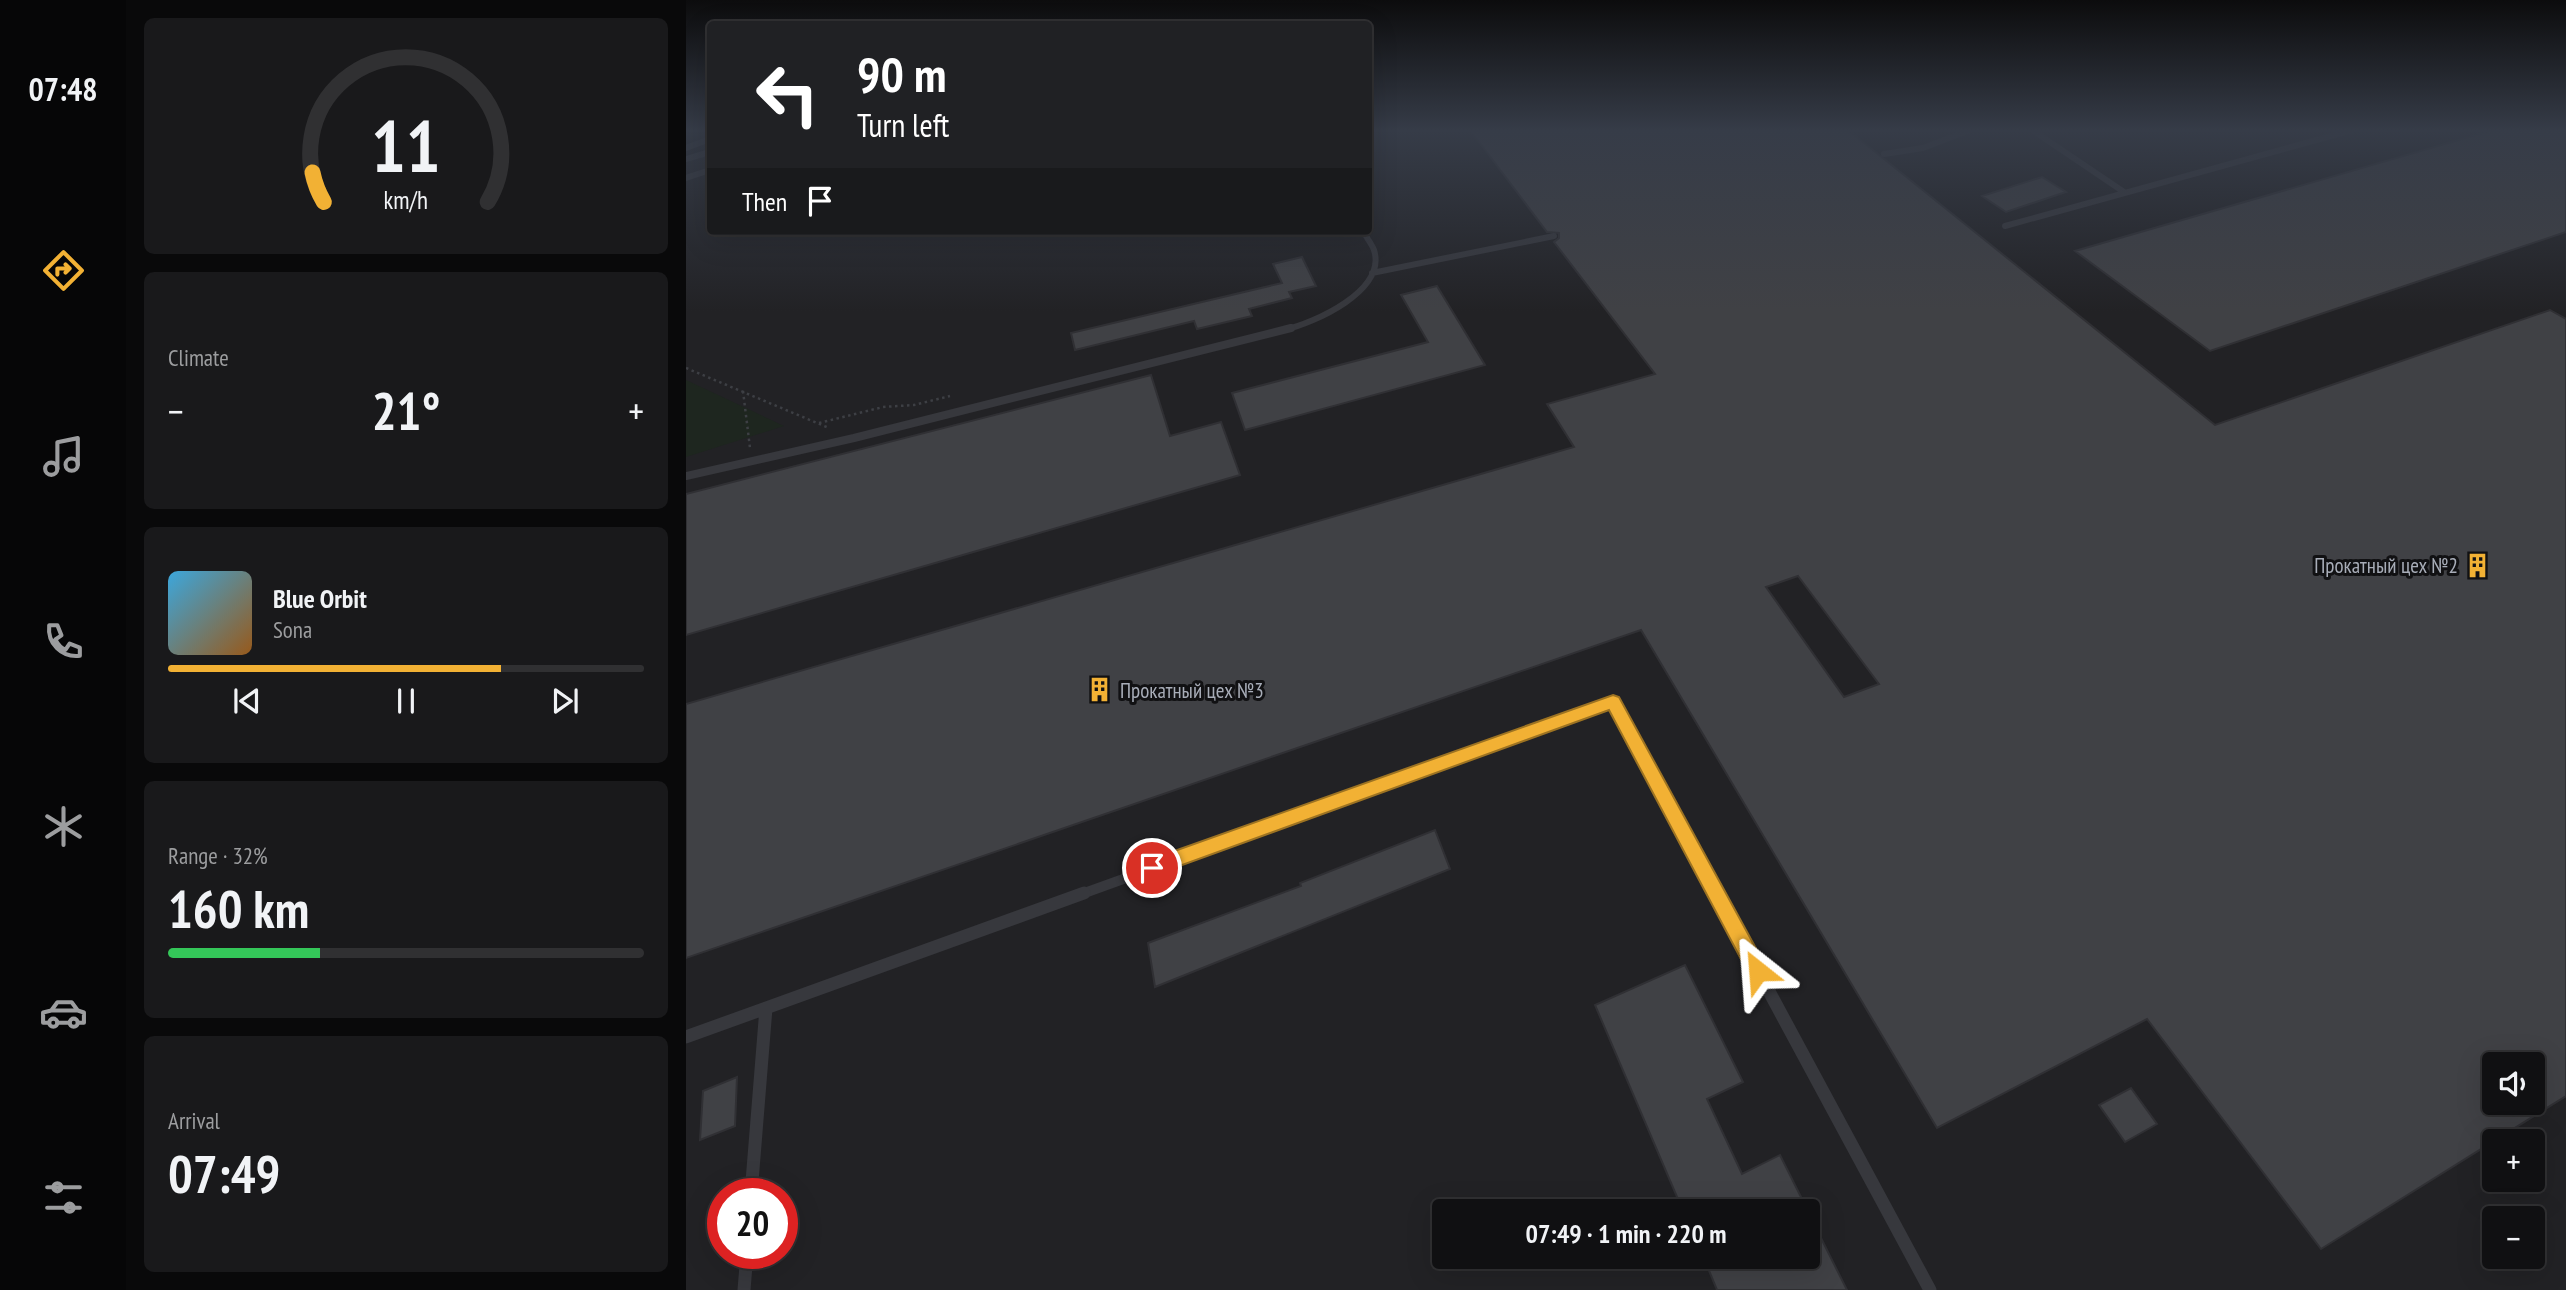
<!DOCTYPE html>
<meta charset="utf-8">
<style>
body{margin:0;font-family:"PT Sans Narrow",sans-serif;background:#19191b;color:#f1f3f6;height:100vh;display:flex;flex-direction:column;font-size:26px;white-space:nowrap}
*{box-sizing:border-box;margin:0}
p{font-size:23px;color:#9c9d9f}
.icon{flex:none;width:38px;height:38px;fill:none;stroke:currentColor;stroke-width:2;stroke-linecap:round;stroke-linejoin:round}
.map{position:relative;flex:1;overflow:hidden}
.drawer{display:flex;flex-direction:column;gap:18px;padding:18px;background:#09090a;width:560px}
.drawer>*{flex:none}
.guide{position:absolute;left:21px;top:21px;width:665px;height:214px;border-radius:7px;box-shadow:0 7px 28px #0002,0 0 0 2px #303032;background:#202124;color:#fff;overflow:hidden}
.tools{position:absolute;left:1796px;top:1052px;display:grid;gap:14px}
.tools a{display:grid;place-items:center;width:63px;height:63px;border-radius:7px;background:#101012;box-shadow:0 7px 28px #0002,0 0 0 2px #303032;font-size:35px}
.speed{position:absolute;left:21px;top:1178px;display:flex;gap:14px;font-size:35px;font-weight:700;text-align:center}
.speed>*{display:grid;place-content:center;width:91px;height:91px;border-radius:50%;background:#101012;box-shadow:0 7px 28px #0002,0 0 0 2px #303032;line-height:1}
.speed .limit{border:10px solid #d22;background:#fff;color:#111}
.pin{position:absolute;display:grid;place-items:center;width:60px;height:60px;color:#fff;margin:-30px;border:4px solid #fff;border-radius:50%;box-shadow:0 2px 7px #0007}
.me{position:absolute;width:77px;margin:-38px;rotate:332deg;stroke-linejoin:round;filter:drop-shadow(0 0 5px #0008)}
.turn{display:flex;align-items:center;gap:24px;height:147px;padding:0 35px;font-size:32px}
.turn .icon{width:91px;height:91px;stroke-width:2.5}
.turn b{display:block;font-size:49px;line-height:60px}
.then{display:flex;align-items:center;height:66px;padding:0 35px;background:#0003;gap:14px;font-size:26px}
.big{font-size:52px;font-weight:700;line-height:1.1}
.drawer .card{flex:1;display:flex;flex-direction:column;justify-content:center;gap:10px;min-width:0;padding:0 24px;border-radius:10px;background:#19191b}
.drawer .dial{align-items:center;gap:0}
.dial svg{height:182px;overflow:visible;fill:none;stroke:#303032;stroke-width:7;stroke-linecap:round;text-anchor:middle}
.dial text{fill:#f1f3f6;stroke:none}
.song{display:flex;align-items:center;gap:21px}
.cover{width:84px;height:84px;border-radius:10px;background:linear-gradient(135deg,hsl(200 70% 55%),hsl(30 70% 35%))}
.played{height:7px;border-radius:4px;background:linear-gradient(90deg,#f2b134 70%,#303032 70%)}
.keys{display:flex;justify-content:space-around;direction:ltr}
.heat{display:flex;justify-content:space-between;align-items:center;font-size:38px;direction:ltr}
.charge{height:10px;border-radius:5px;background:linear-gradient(90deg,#34c759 32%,#303032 0)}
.trip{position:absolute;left:746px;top:1199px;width:388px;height:70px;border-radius:7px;background:#101012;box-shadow:0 7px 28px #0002,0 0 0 2px #303032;font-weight:700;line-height:70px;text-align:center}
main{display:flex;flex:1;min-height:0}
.tab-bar{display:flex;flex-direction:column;width:126px;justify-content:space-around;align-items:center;background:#060607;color:#9c9d9f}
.tab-bar .icon{width:49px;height:49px}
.tab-bar .active{color:#f2b134}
.tab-bar b{font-size:32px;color:#f1f3f6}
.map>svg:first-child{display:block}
.built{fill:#222225;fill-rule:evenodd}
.green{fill:#1e261f}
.building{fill:#404145;stroke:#303034;stroke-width:2;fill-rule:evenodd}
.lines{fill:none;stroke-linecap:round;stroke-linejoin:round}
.path{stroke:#3d3f44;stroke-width:2.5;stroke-dasharray:2.5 3.5;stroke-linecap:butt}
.service-far3{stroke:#37383d;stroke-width:6}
.service-far2{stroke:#37383d;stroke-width:8}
.service-far1{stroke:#37383d;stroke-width:10}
.service{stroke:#37383d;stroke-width:13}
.route{fill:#f2b134;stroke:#9d7322;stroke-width:2}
.labels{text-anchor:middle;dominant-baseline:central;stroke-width:6;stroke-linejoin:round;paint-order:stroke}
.poi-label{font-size:21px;fill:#a8adb8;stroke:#111113;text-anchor:end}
</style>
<main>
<nav class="tab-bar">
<b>07:48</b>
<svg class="icon active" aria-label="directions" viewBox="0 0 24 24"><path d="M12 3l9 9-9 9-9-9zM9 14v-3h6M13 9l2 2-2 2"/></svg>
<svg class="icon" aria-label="music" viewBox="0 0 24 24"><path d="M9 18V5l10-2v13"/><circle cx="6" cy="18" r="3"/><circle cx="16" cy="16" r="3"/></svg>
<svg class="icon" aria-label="phone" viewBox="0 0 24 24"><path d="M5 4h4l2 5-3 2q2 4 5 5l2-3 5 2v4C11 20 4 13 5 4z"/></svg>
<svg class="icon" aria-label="climate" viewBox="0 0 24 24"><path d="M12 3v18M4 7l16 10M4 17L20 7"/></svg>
<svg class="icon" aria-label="car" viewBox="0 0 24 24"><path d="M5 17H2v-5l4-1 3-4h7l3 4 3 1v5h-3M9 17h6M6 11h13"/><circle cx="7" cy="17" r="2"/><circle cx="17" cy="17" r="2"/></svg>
<svg class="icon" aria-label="filters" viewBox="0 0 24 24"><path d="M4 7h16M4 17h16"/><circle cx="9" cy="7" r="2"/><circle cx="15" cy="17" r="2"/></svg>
</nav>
<section class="drawer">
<div class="card dial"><svg viewBox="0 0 100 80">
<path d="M14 69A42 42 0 1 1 86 69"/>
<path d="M14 69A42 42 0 0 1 9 56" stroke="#f2b134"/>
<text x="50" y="56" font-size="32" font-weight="700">11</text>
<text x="50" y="72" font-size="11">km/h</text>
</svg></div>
<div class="card"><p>Climate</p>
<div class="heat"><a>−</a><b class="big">21°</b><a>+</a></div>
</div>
<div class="card">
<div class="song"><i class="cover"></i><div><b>Blue Orbit</b><p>Sona</p></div></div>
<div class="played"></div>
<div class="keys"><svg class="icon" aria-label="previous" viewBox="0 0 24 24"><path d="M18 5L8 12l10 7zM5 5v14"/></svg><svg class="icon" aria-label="pause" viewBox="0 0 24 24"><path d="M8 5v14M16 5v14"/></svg><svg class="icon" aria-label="next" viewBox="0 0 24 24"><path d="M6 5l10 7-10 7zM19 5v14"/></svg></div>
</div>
<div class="card"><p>Range · 32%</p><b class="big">160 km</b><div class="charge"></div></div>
<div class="card"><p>Arrival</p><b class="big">07:49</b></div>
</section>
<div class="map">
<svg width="1880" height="1290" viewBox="0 0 1880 1290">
<rect width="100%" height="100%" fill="#161618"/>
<path class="built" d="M683,130h1197v1160h-1880v-1128l24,-8v77h658zM1808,1064h38v38h-38zM1808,1141h38v39h-38zM37,1194h59v59h-59zM758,1211h364v45h-364zM1808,1218h38v38h-38z"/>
<path class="green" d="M0,380l98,46 -98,31z"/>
<path class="building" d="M784,130h378l367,295 335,-115 16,9v777l-245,153 -174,-230 -210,109 -296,-498 -955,328v-254l888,-257 -27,-43 108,-30 -101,-132 5,-4v-5l-12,-1zM1112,576l81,108 -35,13 -78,-110zM1808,1064h38v38h-38z
M1807,130h73v102l-356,119 -135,-100z
M1356,177l24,15 -60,20 -24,-16z
M616,257l14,29 -27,6 3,6 -43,11 3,7 -55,13 -3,-8 -119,29 -4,-17 211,-50 -9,-19z
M751,286l48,79 -240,65 -13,-37 196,-51 -27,-47z
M465,375l19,61 51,-14 19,53 -554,160v-141z
M749,830l15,39 -295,118 -7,-44 153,-57 -1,-3z
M999,965l58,117 -36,17 35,75 38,-19 28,56h-125l-88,-206z
M51,1077l-2,49 -35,14 3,-49z
M1445,1088l26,36 -32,18 -26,-37z
M1122,1212l39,78h-130l-14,-34h105z"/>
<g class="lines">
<path class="path" d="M0,368l143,60
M57,391l7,57
M133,423l64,-16 31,-2 36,-9"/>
<path class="service-far3" d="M1346,130l92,62
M0,148l24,-9
M1198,154l39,-6 47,-18
M0,159l24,-7
M0,178l24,-8
M1319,226l348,-96
M686,273l182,-37
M598,330c30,-7 103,-39 90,-80 -2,-6 -8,-13 -11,-19"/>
<path class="service-far2" d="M0,476l168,-38 437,-110"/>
<path class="service-far1" d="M393,895l534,-193 104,193"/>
<path class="service" d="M1030,893l214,397
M80,1008l318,-115
M0,1037l80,-29 -15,186
M58,1290l3,-37"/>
</g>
<linearGradient id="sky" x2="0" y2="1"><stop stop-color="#0c0c0d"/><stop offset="0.42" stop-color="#363c48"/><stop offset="1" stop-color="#363c48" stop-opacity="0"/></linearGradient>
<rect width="1880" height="311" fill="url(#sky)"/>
<path class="route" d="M927,695l6,2 146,268 3,6 -3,7 -7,3 -7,-3 -142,-268 -457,166 -7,-2 -3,-6 3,-6 7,-3z"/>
<defs>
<symbol id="building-bare" viewBox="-9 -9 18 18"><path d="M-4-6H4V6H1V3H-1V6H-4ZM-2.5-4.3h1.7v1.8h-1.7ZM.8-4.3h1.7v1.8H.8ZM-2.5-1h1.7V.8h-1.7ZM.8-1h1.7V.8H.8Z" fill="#f2b134" stroke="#111113" stroke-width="2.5" paint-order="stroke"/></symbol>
</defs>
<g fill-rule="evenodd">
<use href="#building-bare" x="1774" y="548" width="35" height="35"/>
<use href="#building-bare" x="396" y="672" width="35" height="35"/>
</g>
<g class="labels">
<g class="poi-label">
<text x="1772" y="565">Прокатный цех №2</text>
<text x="434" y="690" text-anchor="start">Прокатный цех №3</text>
</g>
</g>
</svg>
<div class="tools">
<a><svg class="icon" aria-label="sound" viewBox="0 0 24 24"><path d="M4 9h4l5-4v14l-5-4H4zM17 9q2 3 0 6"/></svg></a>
<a>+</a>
<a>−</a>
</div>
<div class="speed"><div class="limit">20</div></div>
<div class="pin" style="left:466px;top:868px;background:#d93025"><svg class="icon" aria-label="arrive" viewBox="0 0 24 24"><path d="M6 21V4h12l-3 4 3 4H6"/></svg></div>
<svg class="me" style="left:1072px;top:971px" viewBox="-20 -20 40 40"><path d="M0-17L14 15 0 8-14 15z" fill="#f2b134" stroke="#fff" stroke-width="4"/></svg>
<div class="trip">07:49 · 1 min · 220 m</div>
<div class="guide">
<div class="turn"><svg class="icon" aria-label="left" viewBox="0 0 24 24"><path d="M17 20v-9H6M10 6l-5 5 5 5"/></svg><div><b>90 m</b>Turn left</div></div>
<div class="then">Then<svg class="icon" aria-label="arrive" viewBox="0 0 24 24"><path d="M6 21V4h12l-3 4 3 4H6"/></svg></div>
</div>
</div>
</main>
